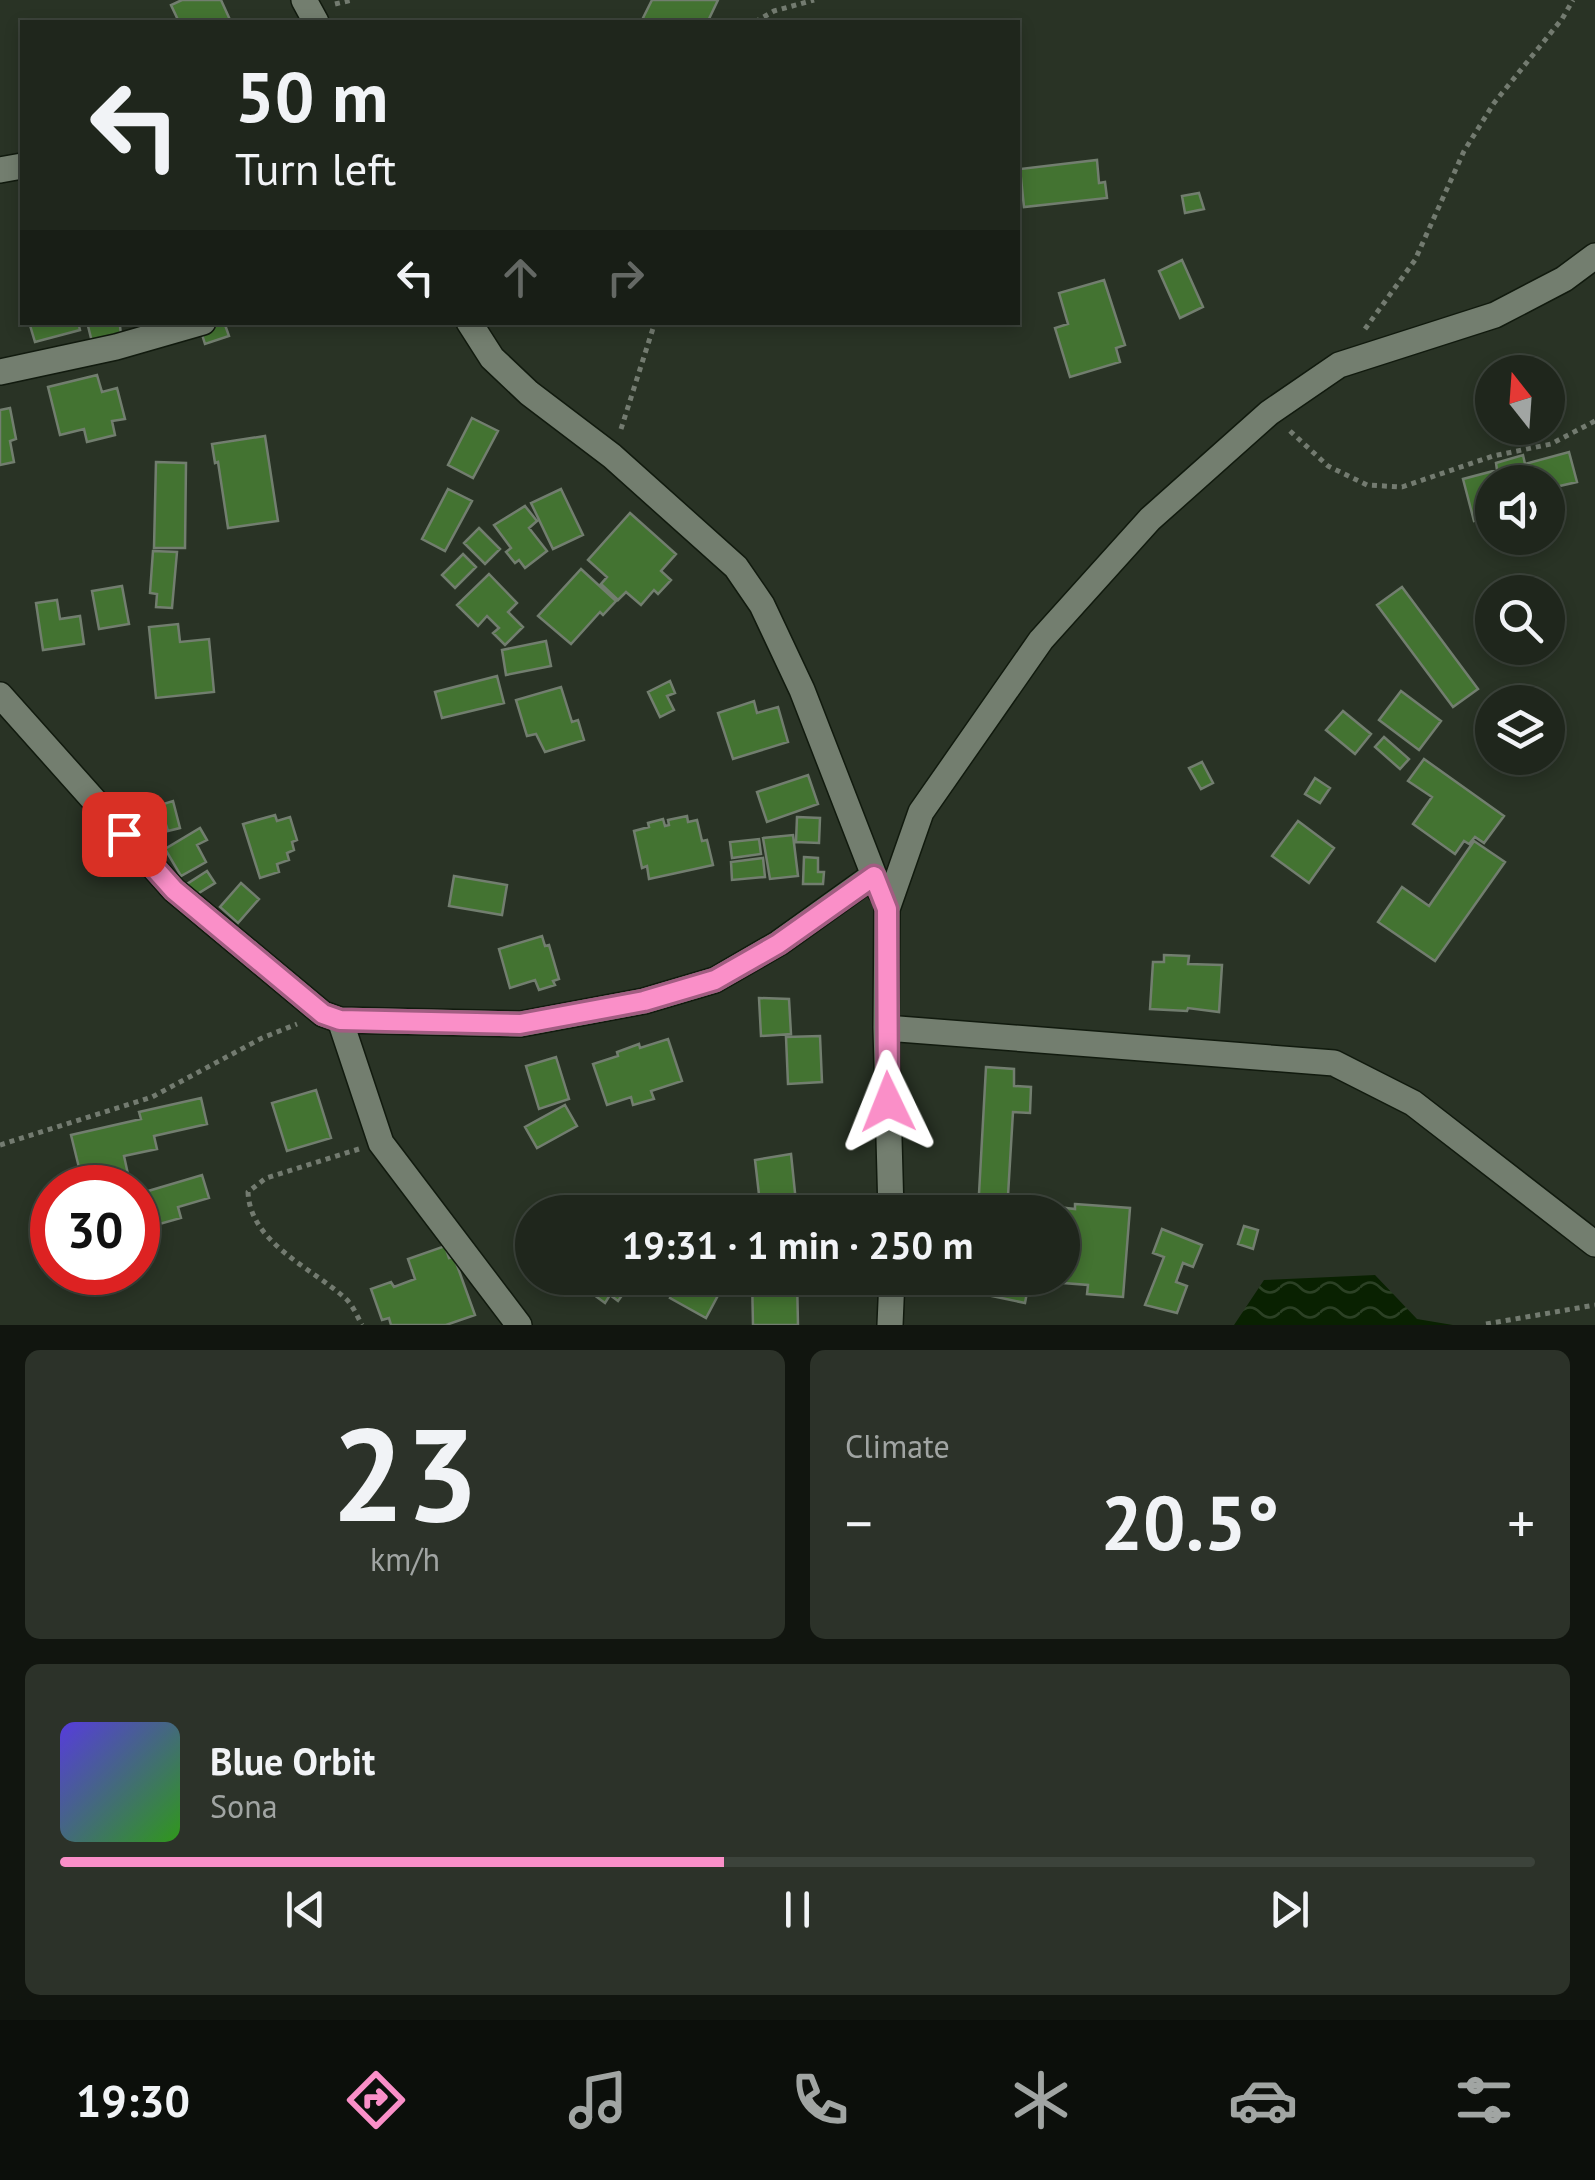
<!DOCTYPE html>
<meta charset="utf-8">
<style>
body{margin:0;font-family:"PT Sans",sans-serif;background:#2c3229;color:#f1f3f6;height:100vh;display:flex;flex-direction:column;font-size:38px;white-space:nowrap}
*{box-sizing:border-box;margin:0}
p{font-size:32px;color:#a1a5a3}
.icon{flex:none;width:55px;height:55px;fill:none;stroke:currentColor;stroke-width:2;stroke-linecap:round;stroke-linejoin:round}
.map{position:relative;height:1325px;overflow:hidden}
.panel{display:flex;flex-direction:column;gap:25px;padding:25px;background:#11150f;flex:1}
.panel>*{flex:none}
.top-card{position:absolute;left:20px;top:20px;width:1000px;height:305px;border-radius:0px;box-shadow:0 5px 15px #0003,0 0 0 2px #3c433b;background:#1f261c;color:#f1f3f6;overflow:hidden}
.needle{width:65px;rotate:343deg}
.controls{position:absolute;left:1475px;top:355px;display:grid;gap:20px}
.controls a{display:grid;place-items:center;width:90px;height:90px;border-radius:50%;background:#1f261c;box-shadow:0 5px 15px #0003,0 0 0 2px #3c433b;font-size:50px}
.speed{position:absolute;left:30px;top:1165px;display:flex;gap:20px;font-size:50px;font-weight:700;text-align:center}
.speed>*{display:grid;place-content:center;width:130px;height:130px;border-radius:50%;background:#1f261c;box-shadow:0 5px 15px #0003,0 0 0 2px #3c433b;line-height:1}
.speed .limit{border:15px solid #d22;background:#fff;color:#111}
.pin{position:absolute;display:grid;place-items:center;width:85px;height:85px;color:#fff;margin:-42px;border-radius:20px;box-shadow:0 5px 15px #0006}
.me{position:absolute;width:110px;margin:-55px;rotate:358deg;stroke-linejoin:round;filter:drop-shadow(0 0 8px #0008)}
.turn{display:flex;align-items:center;gap:35px;height:210px;padding:0 50px;font-size:45px}
.turn .icon{width:130px;height:130px;stroke-width:2.5}
.turn b{display:block;font-size:70px;line-height:85px}
.lanes{display:flex;align-items:center;height:95px;padding:0 50px;background:#0003;justify-content:center;gap:50px;direction:ltr}
.lanes .off{opacity:.35}
.big{font-size:75px;font-weight:700;line-height:1.1}
.panel .tile{flex:1;display:flex;flex-direction:column;justify-content:center;gap:15px;min-width:0;padding:0 35px;border-radius:15px;background:#2c3229}
.panel .dial{align-items:center;gap:0}
.dial b{font-size:130px;line-height:1}
.song{display:flex;align-items:center;gap:30px}
.cover{width:120px;height:120px;border-radius:15px;background:linear-gradient(135deg,hsl(250 70% 55%),hsl(110 70% 35%))}
.played{height:10px;border-radius:5px;background:linear-gradient(90deg,#fa8fc8 45%,#3c433b 45%)}
.keys{display:flex;justify-content:space-around;direction:ltr}
.heat{display:flex;justify-content:space-between;align-items:center;font-size:55px;direction:ltr}
.panel .tiles{flex:1;display:grid;gap:25px;grid-template-columns:1fr 1fr}
.tile:last-child{grid-column:span 2}
.trip{position:absolute;left:515px;top:1195px;width:565px;height:100px;border-radius:50px;background:#1f261c;box-shadow:0 5px 15px #0003,0 0 0 2px #3c433b;font-weight:700;line-height:100px;text-align:center}
.menu{display:flex;height:160px;justify-content:space-around;align-items:center;background:#0c0f0b;color:#a1a5a3}
.menu .icon{width:70px;height:70px}
.menu .current{color:#fa8fc8}
.menu b{font-size:45px;color:#f1f3f6}
.map>svg:first-child{display:block}
.water{fill:url(#water-waves)}
.building{fill:#437331;stroke:#727e6f;stroke-width:2.5}
.lines{fill:none;stroke-linecap:round;stroke-linejoin:round}
.minor-casing{stroke:#111a0e;stroke-width:28}
.path{stroke:#737b70;stroke-width:5;stroke-dasharray:5 5;stroke-linecap:butt}
.minor{stroke:#737e6f;stroke-width:25}
.route-casing{stroke:#a25d82;stroke-width:25}
.route{stroke:#fa8fc8;stroke-width:18}
</style>
<div class="map">
<svg width="1595" height="1325" viewBox="0 0 1595 1325">
<defs>
<pattern id="water-waves" width="16" height="10" patternUnits="userSpaceOnUse" patternTransform="scale(2.5)"><rect width="16" height="10" fill="#092101"/><path d="M0 5q4-4 8 0t8 0" fill="none" stroke="#2c4125"/></pattern>
</defs>
<rect width="100%" height="100%" fill="#293325"/>
<path class="water" d="M1375,1275l42,44 36,6h-219l30,-45z"/>
<path class="building" d="M182,0h39l10,22h-52l-8,-17z
M652,0h66l-10,21 3,1h-70z
M1097,160l2,23 6,-1 2,16 -83,9 -4,-38z
M1199,193l5,16 -19,4 -3,-17z
M1182,260l21,47 -23,11 -21,-47z
M1104,280l21,65 -9,3 4,14 -50,15 -15,-49 13,-4 -9,-31z
M29,322h49l2,8 -45,12z
M87,322h36l-3,4 1,9 -28,11z
M216,322h8l5,14 -24,8 -5,-16z
M97,375l5,17 15,-4 8,31 -13,2 3,14 -28,7 -3,-13 -24,6 -12,-48z
M10,408l6,31 -6,2 4,21 -14,3v-55z
M472,418l26,13 -25,47 -25,-13z
M265,436l13,85 -50,7 -10,-66 -3,1 -3,-19z
M1569,452l8,30 -26,6 3,11 -6,2v-19h-56v34l-18,5 -11,-42 34,-9 -1,-7 27,-8 2,9z
M156,462l30,1 -1,85h-31z
M448,489l24,12 -27,50 -23,-12z
M561,489l22,46 -30,14 -22,-46z
M525,506l12,15 -8,7 18,23 -22,17 -6,-8 -4,3 -9,-11 5,-4 -17,-23z
M630,513l46,41 -15,17 10,9 -13,14 -4,-4 -13,15 -15,-13 -8,8 -17,-16 6,-7 -19,-17z
M479,528l21,21 -15,15 -21,-21z
M153,551l24,1 -5,56 -16,-1 1,-13 -7,-1z
M463,554l13,13 -21,21 -13,-13z
M581,569l35,32 -13,14 -3,-3 -29,32 -33,-28z
M489,574l28,29 -9,9 15,15 -18,18 -12,-12 6,-5 -12,-12 -9,10 -21,-21z
M122,586l7,38 -30,5 -7,-38z
M1402,587l76,102 -25,18 -76,-102z
M57,600l3,19 20,-3 4,28 -41,6 -7,-47z
M178,624l2,18 29,-3 5,53 -58,6 -7,-71z
M546,641l5,25 -45,9 -4,-25z
M497,676l7,27 -62,15 -7,-26z
M670,681l5,12 -8,3 7,14 -14,7 -12,-25z
M561,687l11,35 6,-2 6,20 -39,12 -9,-18 -9,2 -11,-36z
M1401,691l40,30 -22,29 -40,-30z
M754,701l3,12 21,-6 10,35 -55,17 -15,-46z
M1343,711l28,23 -16,20 -29,-24z
M1384,737l25,22 -9,10 -25,-22z
M1424,759l80,57 -20,27 -9,-6 -6,7 -5,-3 -9,13 -42,-30 19,-27 -24,-16z
M1202,762l11,21 -12,6 -12,-21z
M808,775l10,29 -51,18 -10,-30z
M1315,778l15,10 -10,15 -15,-9z
M153,799l9,31 -20,5 -8,-31z
M173,801l7,27 -12,3 -8,-26z
M275,815l2,6 13,-4 7,23 -5,2 2,8 -7,3 2,7 -12,4 2,8 -19,6 -17,-54z
M687,816l1,6 9,-2 5,21 5,-1 6,25 -64,14 -2,-13 -5,2 -8,-37 15,-4 -1,-4 15,-4 2,7 4,-1 -1,-5z
M797,817l23,1 -1,25 -23,-1z
M1298,821l36,27 -25,35 -37,-27z
M200,828l7,12 -10,5 9,17 -25,14 -16,-27z
M793,835l5,41 -28,3 -7,-41z
M759,839l2,15 -29,4 -2,-16z
M1474,841l31,21 -70,99 -57,-39 24,-35 27,19z
M804,857l14,1v14h6l-1,12h-20z
M763,858l2,19 -33,3 -1,-18z
M207,871l8,12 -21,13 -7,-12z
M454,876l53,9 -5,30 -53,-9z
M241,883l18,16 -21,24 -18,-16z
M542,936l3,10 4,-1 10,34 -6,2 2,4 -16,5 -4,-10 -25,8 -11,-39z
M1164,955l25,1 -1,8 34,1 -3,47 -31,-4 -1,3 -37,-2 3,-47h11z
M759,998l30,1 2,35 -30,2z
M820,1036l2,46 -34,2 -2,-47z
M668,1039l14,42 -31,10 3,8 -21,6 -2,-8 -24,8 -14,-41 25,-8 -1,-4 22,-8 1,4z
M556,1057l13,42 -30,10 -13,-43z
M986,1067l28,2v17l17,1 -1,26 -17,-1 -6,100h-29z
M316,1090l15,48 -44,13 -15,-48z
M201,1098l6,26 -53,12 3,13 -33,7 7,32h-47l-13,-53 70,-16 -2,-7z
M565,1105l12,21 -40,22 -12,-21z
M791,1154l6,58h-36l-6,-52z
M202,1175l7,23 -31,9 3,11 -43,12v-36z
M1075,1204l55,4 -7,89 -36,-3 1,-9 -37,-3v-4h11v-28h4l1,-11h-5v-27h-5v-5l18,2z
M1244,1226l14,4 -5,19 -15,-5z
M1162,1229l40,16 -9,22 -10,-4 -7,19 11,4 -10,27 -32,-8 19,-48 -11,-4z
M445,1246l4,12 5,-1 21,58 -29,10h-55l-2,-7 -7,2 -11,-31 20,-7 3,5 21,-8 -7,-20z
M644,1278l-6,9 -7,-4 -13,18 -8,-6 -5,8 -11,-8 5,-8 -12,-8z
M681,1278h30l13,6 -18,34 -36,-20z
M752,1278h45l1,47h-45z
M990,1278l39,4 -4,21 -38,-8z"/>
<g class="lines">
<defs>
<path id="minor" d="M304,0l12,22
M0,170l22,-4
M469,322l23,36 37,35 83,63 124,111 26,38 40,85 78,201
M0,372l116,-25 87,-25
M0,695l174,195 149,124 17,6 181,4 123,-23 71,-21 64,-37 95,-68
M340,1020l41,123 138,182
M886,1028l448,35 79,40 182,141
M891,1212l-5,-184 1,-119 34,-97 120,-172 109,-121 119,-106 70,-48 156,-50 69,-36 31,-23
M890,1325l2,-47"/>
</defs>
<use href="#minor" class="minor-casing"/>
<path class="path" d="M335,4l17,-4
M755,22l19,-11 40,-11
M1365,329l50,-69 49,-109 30,-48 68,-84 11,-19
M621,429l34,-107
M1290,431l38,35 39,19 35,2 91,-31 58,-12 44,-23
M0,1145l152,-48 110,-59 35,-14
M359,1149l-93,29 -18,14c2,51 64,76 97,106 8,7 12,18 17,27
M1486,1324l109,-19"/>
<use href="#minor" class="minor"/>
</g>
<g class="lines">
<defs>
<path id="route" d="M124,834l50,56 149,124 17,6 180,4 124,-23 71,-21 63,-36 96,-68 13,33 1,193"/>
</defs>
<use href="#route" class="route-casing"/>
<use href="#route" class="route"/>
</g>
</svg>
<div class="controls">
<a><svg class="needle" viewBox="-14 -14 28 28"><path d="M0-13l5 13h-10z" fill="#e53935"/><path d="M0 13l5-13h-10z" fill="#a1a5a3"/></svg></a>
<a><svg class="icon" aria-label="sound" viewBox="0 0 24 24"><path d="M4 9h4l5-4v14l-5-4H4zM17 9q2 3 0 6"/></svg></a>
<a><svg class="icon" aria-label="search" viewBox="0 0 24 24"><circle cx="10" cy="10" r="6"/><path d="M15 15l6 6"/></svg></a>
<a><svg class="icon" aria-label="layers" viewBox="0 0 24 24"><path d="M12 4l9 5-9 5-9-5zM3 14l9 5 9-5"/></svg></a>
</div>
<div class="speed"><div class="limit">30</div></div>
<div class="pin" style="left:124px;top:834px;background:#d93025"><svg class="icon" aria-label="arrive" viewBox="0 0 24 24"><path d="M6 21V4h12l-3 4 3 4H6"/></svg></div>
<svg class="me" style="left:888px;top:1102px" viewBox="-20 -20 40 40"><path d="M0-17L14 15 0 8-14 15z" fill="#fa8fc8" stroke="#fff" stroke-width="4"/></svg>
<div class="trip">19:31 · 1 min · 250 m</div>
<div class="top-card">
<div class="turn"><svg class="icon" aria-label="left" viewBox="0 0 24 24"><path d="M17 20v-9H6M10 6l-5 5 5 5"/></svg><div><b>50 m</b>Turn left</div></div>
<div class="lanes"><svg class="icon" aria-label="left" viewBox="0 0 24 24"><path d="M17 20v-9H6M10 6l-5 5 5 5"/></svg><svg class="icon off" aria-label="ahead" viewBox="0 0 24 24"><path d="M12 20V5M6 11l6-6 6 6"/></svg><svg class="icon off" aria-label="right" viewBox="0 0 24 24"><path d="M7 20v-9h11M14 6l5 5-5 5"/></svg></div>
</div>
</div>
<section class="panel">
<div class="tiles">
<div class="tile dial"><b>23</b><p>km/h</p></div>
<div class="tile"><p>Climate</p>
<div class="heat"><a>−</a><b class="big">20.5°</b><a>+</a></div>
</div>
<div class="tile">
<div class="song"><i class="cover"></i><div><b>Blue Orbit</b><p>Sona</p></div></div>
<div class="played"></div>
<div class="keys"><svg class="icon" aria-label="previous" viewBox="0 0 24 24"><path d="M18 5L8 12l10 7zM5 5v14"/></svg><svg class="icon" aria-label="pause" viewBox="0 0 24 24"><path d="M8 5v14M16 5v14"/></svg><svg class="icon" aria-label="next" viewBox="0 0 24 24"><path d="M6 5l10 7-10 7zM19 5v14"/></svg></div>
</div>
</div>
</section>
<nav class="menu">
<b>19:30</b>
<svg class="icon current" aria-label="directions" viewBox="0 0 24 24"><path d="M12 3l9 9-9 9-9-9zM9 14v-3h6M13 9l2 2-2 2"/></svg>
<svg class="icon" aria-label="music" viewBox="0 0 24 24"><path d="M9 18V5l10-2v13"/><circle cx="6" cy="18" r="3"/><circle cx="16" cy="16" r="3"/></svg>
<svg class="icon" aria-label="phone" viewBox="0 0 24 24"><path d="M5 4h4l2 5-3 2q2 4 5 5l2-3 5 2v4C11 20 4 13 5 4z"/></svg>
<svg class="icon" aria-label="climate" viewBox="0 0 24 24"><path d="M12 3v18M4 7l16 10M4 17L20 7"/></svg>
<svg class="icon" aria-label="car" viewBox="0 0 24 24"><path d="M5 17H2v-5l4-1 3-4h7l3 4 3 1v5h-3M9 17h6M6 11h13"/><circle cx="7" cy="17" r="2"/><circle cx="17" cy="17" r="2"/></svg>
<svg class="icon" aria-label="filters" viewBox="0 0 24 24"><path d="M4 7h16M4 17h16"/><circle cx="9" cy="7" r="2"/><circle cx="15" cy="17" r="2"/></svg>
</nav>
